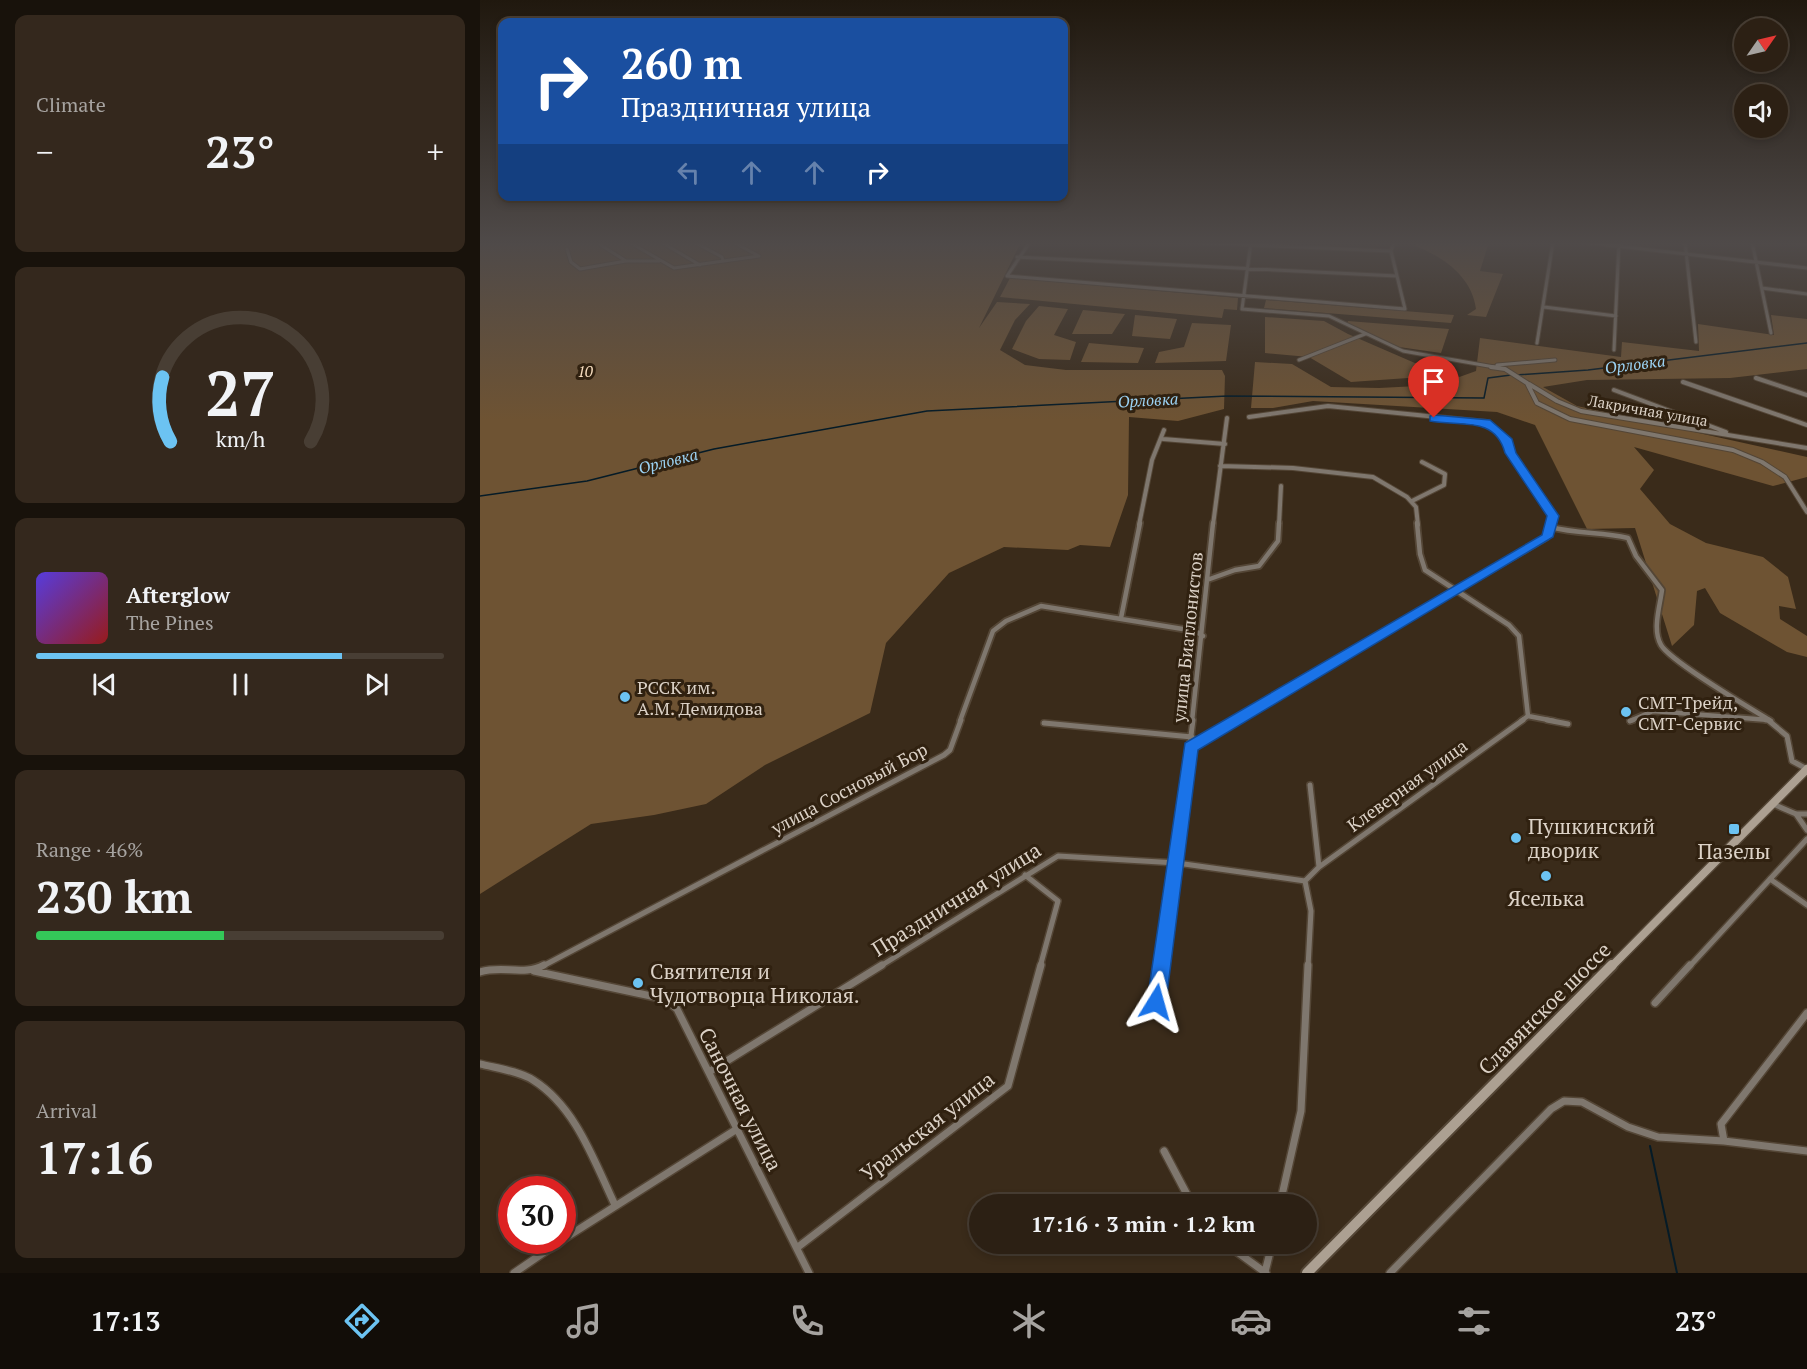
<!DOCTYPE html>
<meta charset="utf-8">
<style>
body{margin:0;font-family:"PT Serif",serif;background:#34281d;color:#f1f3f6;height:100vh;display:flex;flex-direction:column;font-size:22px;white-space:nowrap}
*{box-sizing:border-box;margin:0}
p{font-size:20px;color:#a6a3a0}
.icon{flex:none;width:33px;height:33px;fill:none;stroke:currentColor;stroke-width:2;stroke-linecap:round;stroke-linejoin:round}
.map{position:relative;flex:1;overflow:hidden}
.drawer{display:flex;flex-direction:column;gap:15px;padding:15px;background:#18120b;width:480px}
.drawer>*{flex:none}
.guide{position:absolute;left:18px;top:18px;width:570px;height:183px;border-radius:12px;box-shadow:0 3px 9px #0003,0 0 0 2px #483e34;background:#1a4fa0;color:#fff;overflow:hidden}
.needle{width:39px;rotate:56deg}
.controls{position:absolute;left:1254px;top:18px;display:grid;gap:12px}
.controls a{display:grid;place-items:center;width:54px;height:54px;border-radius:50%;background:#2c2014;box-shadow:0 3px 9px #0003,0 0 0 2px #483e34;font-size:30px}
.speed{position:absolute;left:18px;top:1176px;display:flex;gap:12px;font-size:30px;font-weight:700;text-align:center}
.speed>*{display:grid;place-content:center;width:78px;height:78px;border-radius:50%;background:#2c2014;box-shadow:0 3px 9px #0003,0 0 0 2px #483e34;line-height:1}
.speed .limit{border:9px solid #d22;background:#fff;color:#111}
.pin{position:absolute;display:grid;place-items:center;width:51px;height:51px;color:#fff;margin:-62px -26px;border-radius:50% 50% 50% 0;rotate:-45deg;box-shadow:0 0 6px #0007}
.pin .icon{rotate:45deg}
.me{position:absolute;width:66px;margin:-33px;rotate:8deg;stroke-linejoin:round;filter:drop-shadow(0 0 4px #0008)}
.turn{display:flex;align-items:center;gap:21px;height:126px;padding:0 24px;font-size:27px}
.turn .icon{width:78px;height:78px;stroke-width:2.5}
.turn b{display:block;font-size:42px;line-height:51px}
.lanes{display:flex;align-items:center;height:57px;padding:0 24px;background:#0003;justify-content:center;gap:30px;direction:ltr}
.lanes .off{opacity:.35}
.big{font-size:45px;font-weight:700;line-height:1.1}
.drawer .card{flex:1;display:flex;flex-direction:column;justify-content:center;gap:9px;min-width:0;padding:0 21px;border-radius:12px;background:#34281d}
.drawer .dial{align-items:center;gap:0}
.dial svg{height:156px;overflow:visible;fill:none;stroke:#483e34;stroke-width:7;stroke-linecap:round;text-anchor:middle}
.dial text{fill:#f1f3f6;stroke:none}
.song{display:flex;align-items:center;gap:18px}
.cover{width:72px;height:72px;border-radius:9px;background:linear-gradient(135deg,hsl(250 70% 55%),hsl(0 70% 35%))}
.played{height:6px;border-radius:3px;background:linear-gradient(90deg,#6cc3f2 75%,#483e34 75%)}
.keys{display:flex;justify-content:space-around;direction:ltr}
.heat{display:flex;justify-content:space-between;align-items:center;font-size:33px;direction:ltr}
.charge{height:9px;border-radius:4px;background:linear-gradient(90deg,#34c759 46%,#483e34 0)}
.trip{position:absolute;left:489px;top:1194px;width:348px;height:60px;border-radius:30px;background:#2c2014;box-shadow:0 3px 9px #0003,0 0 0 2px #483e34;font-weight:700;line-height:60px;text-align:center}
.tab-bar{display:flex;height:96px;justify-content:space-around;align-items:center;background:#120d08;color:#a6a3a0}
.tab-bar .icon{width:42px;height:42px}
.tab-bar .active{color:#6cc3f2}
.tab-bar b{font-size:27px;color:#f1f3f6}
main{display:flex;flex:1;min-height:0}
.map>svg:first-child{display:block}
.green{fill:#6e5333}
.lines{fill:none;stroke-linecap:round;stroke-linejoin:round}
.stream-far1{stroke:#051b27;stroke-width:1.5}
.stream{stroke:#051b27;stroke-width:2}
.street-far4-casing{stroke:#544636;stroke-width:5}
.street-far3-casing{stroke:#544636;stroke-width:6}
.street-far2-casing{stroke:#544636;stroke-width:8}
.street-far1-casing{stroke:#544636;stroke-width:8}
.street-casing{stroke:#544636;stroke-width:10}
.secondary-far1-casing{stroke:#544636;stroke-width:11}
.secondary-casing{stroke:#544636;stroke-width:14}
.street-far4{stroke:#7f776e;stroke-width:3}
.street-far3{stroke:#7f776e;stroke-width:4}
.street-far2{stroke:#7f776e;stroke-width:4.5}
.street-far1{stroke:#7f776e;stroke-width:5}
.street{stroke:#7f776e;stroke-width:7}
.secondary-far1{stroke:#aca092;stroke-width:8}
.secondary{stroke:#aca092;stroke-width:10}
.route{fill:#1a73e8;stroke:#114b97;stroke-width:1.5}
.poi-dot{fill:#6cc3f2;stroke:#302110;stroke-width:2}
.labels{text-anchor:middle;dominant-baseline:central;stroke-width:6;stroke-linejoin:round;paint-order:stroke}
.far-park-label{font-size:15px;font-style:italic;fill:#f8dec0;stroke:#302110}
.far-street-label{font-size:15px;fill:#dcd2c7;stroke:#302110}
.far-water-label{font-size:16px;font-style:italic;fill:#9bd2f3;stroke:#302110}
.street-label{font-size:18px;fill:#dcd2c7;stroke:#302110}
.poi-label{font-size:18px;fill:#dcd2c7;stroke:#302110;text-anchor:start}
.near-poi-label{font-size:21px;fill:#dcd2c7;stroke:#302110;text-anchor:start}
.near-street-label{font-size:21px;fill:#dcd2c7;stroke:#302110}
</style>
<main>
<section class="drawer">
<div class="card"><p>Climate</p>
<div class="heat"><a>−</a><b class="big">23°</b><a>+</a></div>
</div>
<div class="card dial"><svg viewBox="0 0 100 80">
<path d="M14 69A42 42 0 1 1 86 69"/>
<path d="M14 69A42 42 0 0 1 10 36" stroke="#6cc3f2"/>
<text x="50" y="56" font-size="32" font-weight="700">27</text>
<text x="50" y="72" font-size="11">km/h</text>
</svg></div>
<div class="card">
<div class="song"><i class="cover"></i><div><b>Afterglow</b><p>The Pines</p></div></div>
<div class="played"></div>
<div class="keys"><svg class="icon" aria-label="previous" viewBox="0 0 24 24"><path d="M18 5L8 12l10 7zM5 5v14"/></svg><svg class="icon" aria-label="pause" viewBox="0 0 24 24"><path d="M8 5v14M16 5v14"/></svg><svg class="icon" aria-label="next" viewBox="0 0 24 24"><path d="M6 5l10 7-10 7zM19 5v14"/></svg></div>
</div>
<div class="card"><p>Range · 46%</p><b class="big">230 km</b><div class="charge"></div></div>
<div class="card"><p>Arrival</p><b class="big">17:16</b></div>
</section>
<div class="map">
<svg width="1327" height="1273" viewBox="0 0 1327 1273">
<rect width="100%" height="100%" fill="#3a2b1a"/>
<path class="green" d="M0,242h541l-42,86 18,-26 33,2 -15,16 -15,30 25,15 41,5h156l3,6 -1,33 -46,12 -49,-4 -1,78 -18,52 -30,-2 -12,5 -64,-3 -55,26 -63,70 -16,70 -105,52 -59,39 -52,11 -63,9 -111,70z
M938,242h71l-9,29 23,3 -17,43 -19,-2 9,-6c-4,-32 -32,-52 -61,-63z
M530,278l228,20 -1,12 -13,-1 -2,9 -222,-21z
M786,300l188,15 -3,8 -187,-15z
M559,306l29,3 -14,26 22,7 -6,18 -31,-1 -27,-10 14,-28z
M603,310l42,4 -13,20h-40z
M655,315l42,4 -7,20 -38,-3z
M1291,315l36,4v50l-77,9 -143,2 -44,7 34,19 230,51v20l-34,9 -139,-39 20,23 -14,19 30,35 36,19 57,14 25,20 8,32 -17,-3 1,13 27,17v21l-20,-5 -67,-39 -15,-25 -8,3 -3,34 -22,21 -37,-118 -48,1 -52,-104 -38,-13 -184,-11 -40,7h-22l4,-46 37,2 39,23 48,1 58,-3 39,-14 4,-33 141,19 1,-15 77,9 -1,-27 76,11z
M785,317l59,4 24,13 83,36 -23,8 -57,4 -42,-25 -44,-4z
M868,321l101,8 -8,24 -42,-6 -52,-23z
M712,323l39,2 -5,36 -71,2 4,-11 25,-5z
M609,343l55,5 -6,15 -57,-1z"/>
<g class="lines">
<path class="stream-far1" d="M1036,375l72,-5 219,-27
M0,496l107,-15 127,-32 213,-38 300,-15 257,2 4,-20 23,-3"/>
<path class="stream" d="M1170,1146l27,127"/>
<defs>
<path id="street-far4" d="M116,242l30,19
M149,242l45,26 85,-12
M181,242l39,23
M214,242l28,15 1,4
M253,242l26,14
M550,242l-23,34 398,33 -14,-58 3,-9
M707,242l204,9
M771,242l-9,67 87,7 74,35 97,17
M1103,242l224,26
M1205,242l11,100
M1272,242l19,91
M1316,242l11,1
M87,249l4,13 9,7 46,-8h33
M537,257l380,19
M1282,288l45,6
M1064,307l72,9
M1057,343l16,-101
M1134,350l5,-108
M819,360l66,-26
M1017,365l58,-5"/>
<path id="street-far3" d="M1011,367l14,2 22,14 10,20 33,16 163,31 29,12 23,15 22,35
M1276,378l51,17
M1203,382l124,43
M1049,384l28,17 24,10 226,37
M1134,390l112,42
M769,417l79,-11 159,16 21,20 3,11 42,63 -3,9
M683,439l62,5
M740,466l73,2 80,9 34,20 9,10 2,18
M932,501l32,-16 1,-11 -23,-12
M659,525l13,-65 12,-30
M733,525l14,-107
M799,525l2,-39"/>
<path id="street-far2" d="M937,523l3,31 5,16 84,55 10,11 9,80 -7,5
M1070,527c28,7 51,5 78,11l8,18 26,34c-2,16 -10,40 -1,55 10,17 89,63 110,76
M727,580l28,-10 24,-4 19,-25 1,-18
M641,618l19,-95
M1048,716l26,5
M480,721l33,-90 13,-10 35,-15 154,25 8,5
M712,721l21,-198
M755,721l312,-184 4,-14
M1150,721l23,-10 116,9"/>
<path id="street-far1" d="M1067,720l21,4
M1286,720h3
M1288,720l19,16 5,25 15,8
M1150,721l3,-1
M564,723l148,14
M711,747l46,-27
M830,785l9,82
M1293,804l23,10h11
M1316,814l11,16
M545,875l33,26 -18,66
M1290,879l37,26
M825,881l14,-14 204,-147
M825,881l6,30 -3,56
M61,967l403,-212 6,-5 11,-30
M399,967l179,-111 119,7 128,18
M681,967l32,-247
M1209,967l118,-128"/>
<path id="street" d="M54,971l131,28 12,10 132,264
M0,972c22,-7 44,4 64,-7
M676,1002l5,-37
M1175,1003l35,-38
M0,1064c16,4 39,7 53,16 43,27 61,81 82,125
M229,1072l173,-107
M1244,1141l83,10
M684,1151l28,53
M800,1204l21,-93 7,-146
M82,1240l175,-111
M746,1244l40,29
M318,1247l210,-161 33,-121
M785,1272l7,-28
M34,1273l48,-33
M910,1273l161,-164 13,-8 18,1 46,25 30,10 66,4 -3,-17 86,-111"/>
<path id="secondary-far1" d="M1131,967l196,-198"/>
<path id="secondary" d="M827,1273l305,-308"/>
</defs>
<use href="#street-far4" class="street-far4-casing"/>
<use href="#street-far3" class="street-far3-casing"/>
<use href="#street-far2" class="street-far2-casing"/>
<use href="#street-far1" class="street-far1-casing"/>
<use href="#street" class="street-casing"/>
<use href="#secondary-far1" class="secondary-far1-casing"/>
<use href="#secondary" class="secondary-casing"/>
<use href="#street-far4" class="street-far4"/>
<use href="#street-far3" class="street-far3"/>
<use href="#street-far2" class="street-far2"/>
<use href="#street-far1" class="street-far1"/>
<use href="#street" class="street"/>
<use href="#secondary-far1" class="secondary-far1"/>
<use href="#secondary" class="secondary"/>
</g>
<linearGradient id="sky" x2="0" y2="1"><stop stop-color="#20180e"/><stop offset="0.58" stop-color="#4f4a49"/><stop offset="1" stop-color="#4f4a49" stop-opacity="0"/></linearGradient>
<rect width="1327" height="420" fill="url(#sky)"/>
<path class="route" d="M954,415l56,5 22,19 4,14 43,63 -6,21 -355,213 -32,252 -3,6 -7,3 -6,-3 -3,-6 38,-259 357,-208 5,-19 -42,-63c-10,-38 -46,-26 -75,-32v-5z"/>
<g class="poi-dot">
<circle cx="145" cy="697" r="6"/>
<circle cx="1146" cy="712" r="6"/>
<rect x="1248" y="823" width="12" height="12" rx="3"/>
<circle cx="1036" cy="838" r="6"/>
<circle cx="1066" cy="876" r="6"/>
<circle cx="158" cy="983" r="6"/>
</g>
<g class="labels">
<g class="far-park-label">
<text x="105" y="371">10</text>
</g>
<g class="far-street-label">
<text transform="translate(1168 410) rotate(10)">Лакричная улица</text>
</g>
<g class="far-water-label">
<text transform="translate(1155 364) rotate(-7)">Орловка</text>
<text transform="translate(668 400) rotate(-3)">Орловка</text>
<text transform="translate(188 461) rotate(-14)">Орловка</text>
</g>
<g class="street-label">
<text transform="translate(707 637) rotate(-84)">улица Биатлонистов</text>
<text transform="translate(927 785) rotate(-36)">Клеверная улица</text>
<text transform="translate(369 788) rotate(-28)">улица Сосновый Бор</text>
</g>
<g class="poi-label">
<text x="157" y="687">РССК им.<tspan x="157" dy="21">А.М. Демидова</tspan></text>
<text x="1158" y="702">СМТ-Трейд,<tspan x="1158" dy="21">СМТ-Сервис</tspan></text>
</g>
<g class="near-poi-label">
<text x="1048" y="826">Пушкинский<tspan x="1048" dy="24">дворик</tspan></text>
<text x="1254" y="851" text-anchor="middle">Пазелы</text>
<text x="1066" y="898" text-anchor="middle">Яселька</text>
<text x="170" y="971">Святителя и<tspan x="170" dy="24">Чудотворца Николая.</tspan></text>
</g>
<g class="near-street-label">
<text transform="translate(476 899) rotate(-32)">Праздничная улица</text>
<text transform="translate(1064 1008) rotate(-45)">Славянское шоссе</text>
<text transform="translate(261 1099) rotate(63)">Саночная улица</text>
<text transform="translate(447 1126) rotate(-38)">Уральская улица</text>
</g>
</g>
</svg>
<div class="controls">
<a><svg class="needle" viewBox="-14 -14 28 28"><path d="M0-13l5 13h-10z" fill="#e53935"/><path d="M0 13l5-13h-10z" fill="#a6a3a0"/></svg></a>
<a><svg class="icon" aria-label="sound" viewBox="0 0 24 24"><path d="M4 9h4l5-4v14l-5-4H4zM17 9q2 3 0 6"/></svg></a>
</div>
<div class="speed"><div class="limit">30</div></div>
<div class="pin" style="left:954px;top:418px;background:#d93025"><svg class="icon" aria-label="arrive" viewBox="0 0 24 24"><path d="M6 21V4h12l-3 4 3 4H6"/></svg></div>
<svg class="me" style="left:676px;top:1002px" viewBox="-20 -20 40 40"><path d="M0-17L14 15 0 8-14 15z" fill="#1a73e8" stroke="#fff" stroke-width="4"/></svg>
<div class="trip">17:16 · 3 min · 1.2 km</div>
<div class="guide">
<div class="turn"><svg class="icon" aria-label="right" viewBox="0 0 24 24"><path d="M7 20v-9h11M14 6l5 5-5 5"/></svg><div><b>260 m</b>Праздничная улица</div></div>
<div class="lanes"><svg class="icon off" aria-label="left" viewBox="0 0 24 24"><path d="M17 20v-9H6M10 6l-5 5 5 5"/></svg><svg class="icon off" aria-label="ahead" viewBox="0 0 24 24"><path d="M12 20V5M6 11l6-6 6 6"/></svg><svg class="icon off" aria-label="ahead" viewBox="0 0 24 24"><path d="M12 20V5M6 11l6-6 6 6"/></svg><svg class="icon" aria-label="right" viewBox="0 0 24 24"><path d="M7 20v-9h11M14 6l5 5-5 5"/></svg></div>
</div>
</div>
</main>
<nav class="tab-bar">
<b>17:13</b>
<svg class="icon active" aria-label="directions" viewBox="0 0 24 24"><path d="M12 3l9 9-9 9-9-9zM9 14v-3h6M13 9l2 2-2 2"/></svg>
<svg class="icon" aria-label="music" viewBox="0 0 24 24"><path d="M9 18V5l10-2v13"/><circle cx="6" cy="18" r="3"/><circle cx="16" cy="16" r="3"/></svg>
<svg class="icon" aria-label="phone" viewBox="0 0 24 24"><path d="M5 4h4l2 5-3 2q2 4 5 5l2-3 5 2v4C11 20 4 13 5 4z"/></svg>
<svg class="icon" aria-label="climate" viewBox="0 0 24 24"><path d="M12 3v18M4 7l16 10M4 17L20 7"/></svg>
<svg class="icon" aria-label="car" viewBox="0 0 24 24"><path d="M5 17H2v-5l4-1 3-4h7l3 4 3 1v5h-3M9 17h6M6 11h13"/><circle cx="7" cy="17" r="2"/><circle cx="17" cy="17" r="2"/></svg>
<svg class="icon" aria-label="filters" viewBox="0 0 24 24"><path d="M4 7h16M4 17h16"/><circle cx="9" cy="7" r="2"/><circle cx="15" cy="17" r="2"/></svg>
<b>23°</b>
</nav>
